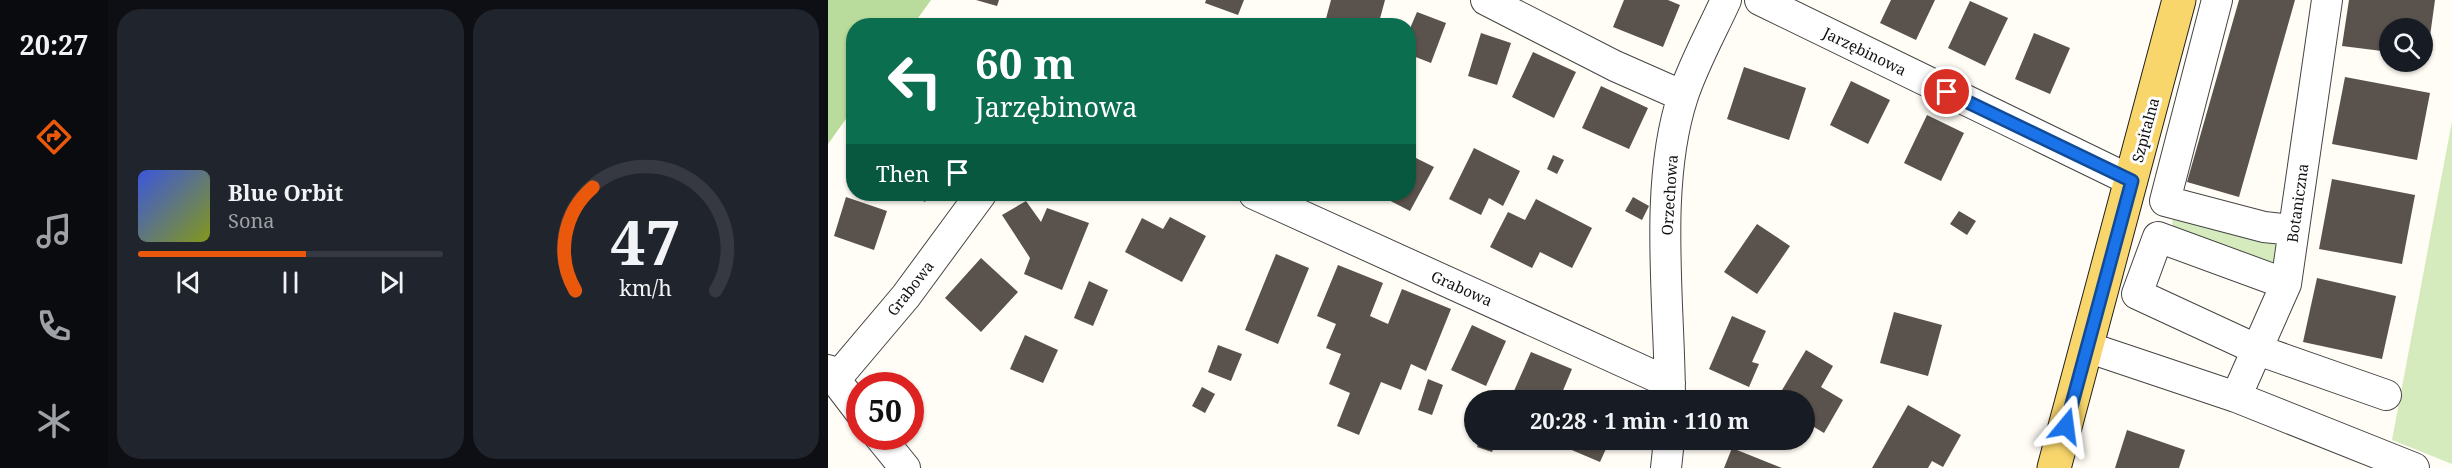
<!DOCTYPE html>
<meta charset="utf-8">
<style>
body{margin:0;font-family:"Noto Serif",serif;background:#20242c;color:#f1f3f6;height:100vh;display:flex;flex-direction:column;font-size:22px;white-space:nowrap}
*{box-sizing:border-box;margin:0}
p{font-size:20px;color:#9ea1a6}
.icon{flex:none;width:33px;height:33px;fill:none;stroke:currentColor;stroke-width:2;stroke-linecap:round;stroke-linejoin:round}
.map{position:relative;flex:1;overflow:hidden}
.panel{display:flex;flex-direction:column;gap:9px;padding:9px;background:#0d0f14;width:720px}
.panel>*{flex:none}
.hud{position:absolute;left:18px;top:18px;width:570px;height:183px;border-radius:24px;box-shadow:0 2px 4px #0004;background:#0b6e4f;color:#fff;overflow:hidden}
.buttons{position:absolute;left:1551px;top:18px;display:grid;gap:12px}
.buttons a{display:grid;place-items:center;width:54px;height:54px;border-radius:50%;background:#171b24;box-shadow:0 2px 4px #0004;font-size:30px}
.speed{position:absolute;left:18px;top:372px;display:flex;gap:12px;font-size:30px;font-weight:700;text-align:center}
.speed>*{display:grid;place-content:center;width:78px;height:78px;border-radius:50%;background:#171b24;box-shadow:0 2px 4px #0004;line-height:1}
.speed .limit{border:9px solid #d22;background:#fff;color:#111}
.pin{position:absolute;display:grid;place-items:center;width:51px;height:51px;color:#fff;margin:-26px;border:3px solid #fff;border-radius:50%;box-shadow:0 2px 6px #0007}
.me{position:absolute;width:66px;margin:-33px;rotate:16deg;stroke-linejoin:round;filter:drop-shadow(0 0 4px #0008)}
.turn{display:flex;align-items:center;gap:21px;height:126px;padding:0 30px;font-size:27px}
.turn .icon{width:78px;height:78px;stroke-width:2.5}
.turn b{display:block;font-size:42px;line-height:51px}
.then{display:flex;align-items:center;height:57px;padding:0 30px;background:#0003;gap:12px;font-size:22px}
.panel .widget{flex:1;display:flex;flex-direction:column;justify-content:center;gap:9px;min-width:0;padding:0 21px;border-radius:24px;background:#20242c}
.panel .dial{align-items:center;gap:0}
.dial svg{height:156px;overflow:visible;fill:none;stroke:#363941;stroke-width:7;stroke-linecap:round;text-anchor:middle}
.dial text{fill:#f1f3f6;stroke:none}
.song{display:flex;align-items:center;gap:18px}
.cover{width:72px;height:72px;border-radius:9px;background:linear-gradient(135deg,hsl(230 70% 55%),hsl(70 70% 35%))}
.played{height:6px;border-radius:3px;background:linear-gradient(90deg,#ea580c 55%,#363941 55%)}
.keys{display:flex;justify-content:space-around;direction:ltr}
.panel .tiles{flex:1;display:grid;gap:9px;grid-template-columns:repeat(2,1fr)}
.trip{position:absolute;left:636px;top:390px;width:351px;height:60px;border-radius:30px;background:#171b24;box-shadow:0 2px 4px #0004;font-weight:700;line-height:60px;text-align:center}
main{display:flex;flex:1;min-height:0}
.tabs{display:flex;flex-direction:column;width:108px;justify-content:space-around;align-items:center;background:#090b0e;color:#9ea1a6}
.tabs .icon{width:42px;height:42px}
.tabs .current{color:#ea580c}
.tabs b{font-size:27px;color:#f1f3f6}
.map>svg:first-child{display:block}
.green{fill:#d5ebbd}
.forest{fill:#b9dc9c}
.building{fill:#5a524d}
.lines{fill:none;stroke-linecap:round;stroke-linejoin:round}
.minor-casing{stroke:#444;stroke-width:32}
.major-casing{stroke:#222;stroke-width:35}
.minor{stroke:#fff;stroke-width:30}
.major{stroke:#f9d66b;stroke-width:33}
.route-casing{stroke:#114b97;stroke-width:15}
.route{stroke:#1a73e8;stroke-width:10}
.labels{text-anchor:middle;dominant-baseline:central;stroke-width:6;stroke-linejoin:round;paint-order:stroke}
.street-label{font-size:15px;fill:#111;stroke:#fff}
</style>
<main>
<nav class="tabs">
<b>20:27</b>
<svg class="icon current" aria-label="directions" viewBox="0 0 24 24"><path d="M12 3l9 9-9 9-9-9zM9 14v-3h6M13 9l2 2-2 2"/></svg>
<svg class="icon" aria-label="music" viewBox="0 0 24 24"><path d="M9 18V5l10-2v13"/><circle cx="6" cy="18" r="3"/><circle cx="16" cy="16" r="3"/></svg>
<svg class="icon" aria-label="phone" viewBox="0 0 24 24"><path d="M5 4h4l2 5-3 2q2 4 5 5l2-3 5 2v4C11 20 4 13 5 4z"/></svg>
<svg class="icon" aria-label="climate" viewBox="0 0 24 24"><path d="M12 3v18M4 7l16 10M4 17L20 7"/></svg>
</nav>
<section class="panel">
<div class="tiles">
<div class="widget">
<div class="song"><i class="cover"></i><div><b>Blue Orbit</b><p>Sona</p></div></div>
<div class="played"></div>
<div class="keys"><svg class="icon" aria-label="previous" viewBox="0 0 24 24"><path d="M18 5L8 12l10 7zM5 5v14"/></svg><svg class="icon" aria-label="pause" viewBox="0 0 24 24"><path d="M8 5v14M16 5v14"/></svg><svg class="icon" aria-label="next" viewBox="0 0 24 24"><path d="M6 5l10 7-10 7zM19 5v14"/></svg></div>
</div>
<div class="widget dial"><svg viewBox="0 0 100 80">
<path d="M14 69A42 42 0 1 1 86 69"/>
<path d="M14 69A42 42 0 0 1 23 16" stroke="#ea580c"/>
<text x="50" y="56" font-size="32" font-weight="700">47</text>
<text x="50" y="72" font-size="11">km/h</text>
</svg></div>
</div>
</section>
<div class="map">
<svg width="1624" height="468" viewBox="0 0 1624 468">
<rect width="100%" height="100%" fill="#fffdf5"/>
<path class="green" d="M1624,121v343l-60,-24z
M1350,215l99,27 -2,28 -102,-42 -1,-7z"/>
<path class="forest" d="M0,0h103l-18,25 -59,1 -1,83 -25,35z"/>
<path class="building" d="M148,0h23l-2,6z
M378,0h38l-6,15 -33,-12z
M503,0h54l-7,26h-54z
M796,0h44l12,5 -17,42 -50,-20z
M1063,0h44l-19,40 -36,-17z
M1411,0h56l-56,197 -52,-15z
M1521,0h86l-8,58 -5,-1v-29h-32v24l-48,-6z
M1142,1l38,17 -23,48 -37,-18z
M589,12l29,11 -15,40 -23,-9v-21z
M653,33l30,10 -14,42 -29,-9z
M1206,33l36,15 -20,46 -35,-15z
M705,52l43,20 -22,46 -42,-21z
M916,67l62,21 -17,52 -62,-21z
M1517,77l85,16 -13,67 -85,-16z
M1023,81l39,19 -22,44 -38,-19z
M773,86l47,22 -19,41 -47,-21z
M1099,115l37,18 -23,48 -37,-18z
M646,148l46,23 -17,35 -14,-8 -8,17 -32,-16z
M580,154l26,13 -24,44 -33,-17h31z
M725,155l11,5 -7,14 -10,-5z
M1504,179l83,16 -13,69 -83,-15z
M81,194h20l-4,8z
M18,197l41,14 -13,39 -40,-14z
M805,197l16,9 -7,14 -17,-9z
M708,199l56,29 -20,40 -32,-16 -8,16 -42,-21 18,-35 17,8z
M198,201l15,21 6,-14 42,15 -27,67 -38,-16 6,-16 -28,-43z
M1131,211l17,10 -9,14 -17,-11z
M342,217l36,19 -24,46 -57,-30 17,-34 21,11z
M929,224l33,22 -33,48 -33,-22z
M448,254l33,14 -31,76 -33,-14z
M153,258l37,34 -37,40 -36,-34z
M510,265l45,18 -13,33 18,8 14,-35 49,20 -25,62 -15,-7 -10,26 -20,-8 -22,53 -22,-9 13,-33 -21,-9 12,-30 -15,-6 10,-24 -19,-8z
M1489,278l79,18 -14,63 -79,-17z
M261,281l19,9 -15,36 -19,-8z
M1066,312l48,13 -14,51 -48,-13z
M904,316l34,15 -14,31 7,2 -10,23 -40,-18z
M644,325l34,16 -20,45 -35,-16z
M197,335l33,15 -15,33 -33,-14z
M390,345l24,9 -11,27 -23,-9z
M978,350l27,16 -12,21 22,13 -19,33 -20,-12v-21h-28z
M703,352l41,17 -13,31h-49z
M600,379l15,6 -11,30 -14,-5z
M374,387l13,7 -10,19 -13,-7z
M1080,405l53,30 -18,32 -11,-6 -4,7h-56z
M646,408v20l-6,-2z
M1299,430l58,20 -6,18h-64z
M652,440h17l-5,12 -15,-5z
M742,440h40l-10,22 -33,-14z
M904,448l50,20h-58z"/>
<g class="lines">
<defs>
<path id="minor" d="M658,0l129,66 68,30
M932,0l372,181
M1389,0l-52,201 99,26 29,3
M426,194l416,189
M1458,284l-128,-47 -21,57 121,56 128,45
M1259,347l149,50 178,71
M0,370l32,42
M7,380l71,-84 75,-102
M1408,397l50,-113 41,-284
M842,400c0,-95 -17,-213 13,-304 11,-33 29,-65 43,-96
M51,436l26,32
M838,468l3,-28"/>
<path id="major" d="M1226,468l125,-468"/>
</defs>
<use href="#minor" class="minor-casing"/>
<use href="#major" class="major-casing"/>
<use href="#minor" class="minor"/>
<use href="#major" class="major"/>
</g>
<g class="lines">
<defs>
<path id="route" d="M1119,92l185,89 -66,245"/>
</defs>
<use href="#route" class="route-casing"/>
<use href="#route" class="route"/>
</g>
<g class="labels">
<g class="street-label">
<text transform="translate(1037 51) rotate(26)">Jarzębinowa</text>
<text transform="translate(1317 130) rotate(-75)">Szpitalna</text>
<text transform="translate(841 195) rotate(-86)">Orzechowa</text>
<text transform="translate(1469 203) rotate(-82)">Botaniczna</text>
<text transform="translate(82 288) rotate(-52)">Grabowa</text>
<text transform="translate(634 288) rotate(24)">Grabowa</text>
</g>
</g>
</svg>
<div class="buttons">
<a><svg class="icon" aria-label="search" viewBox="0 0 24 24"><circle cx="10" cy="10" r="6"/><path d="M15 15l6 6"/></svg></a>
</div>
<div class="speed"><div class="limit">50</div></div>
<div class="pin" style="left:1119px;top:92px;background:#d93025"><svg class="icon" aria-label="arrive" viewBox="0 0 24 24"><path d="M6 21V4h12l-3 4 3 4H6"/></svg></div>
<svg class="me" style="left:1238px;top:426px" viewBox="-20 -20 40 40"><path d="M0-17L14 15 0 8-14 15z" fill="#1a73e8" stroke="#fff" stroke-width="4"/></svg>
<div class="trip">20:28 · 1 min · 110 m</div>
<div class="hud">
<div class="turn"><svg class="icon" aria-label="left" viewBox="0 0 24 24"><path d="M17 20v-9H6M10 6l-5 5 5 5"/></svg><div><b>60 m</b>Jarzębinowa</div></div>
<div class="then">Then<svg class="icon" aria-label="arrive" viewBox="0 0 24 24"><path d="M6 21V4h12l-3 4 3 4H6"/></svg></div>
</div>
</div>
</main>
